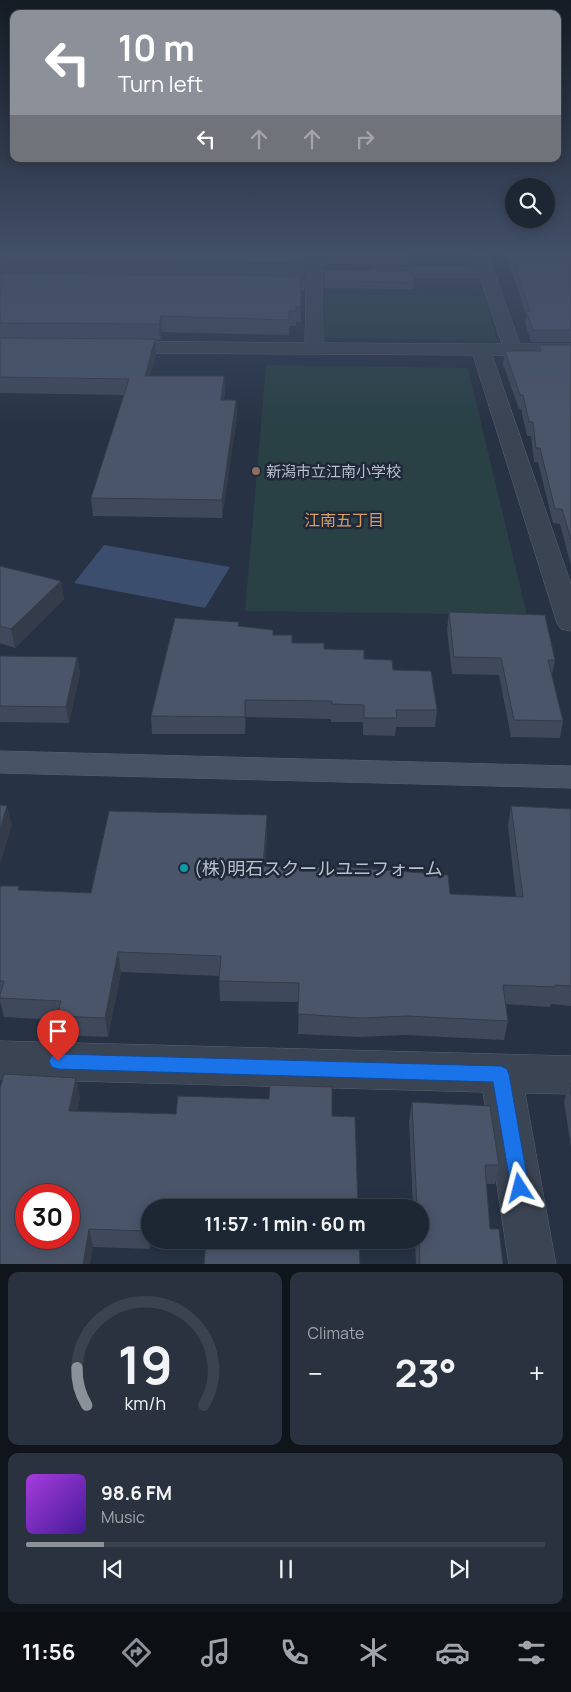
<!DOCTYPE html>
<meta charset="utf-8">
<style>
body{margin:0;font-family:Manrope,"Noto Sans JP",sans-serif;background:#2a323f;color:#f1f3f6;height:100vh;display:flex;flex-direction:column;font-size:19px;white-space:nowrap}
*{box-sizing:border-box;margin:0}
p{font-size:16px;color:#a0a5ac}
.icon{flex:none;width:28px;height:28px;fill:none;stroke:currentColor;stroke-width:2;stroke-linecap:round;stroke-linejoin:round}
.map{position:relative;height:1264px;overflow:hidden}
.side{display:flex;flex-direction:column;gap:8px;padding:8px;background:#10151c;flex:1}
.side>*{flex:none}
.guide{position:absolute;left:10px;top:10px;width:551px;height:152px;border-radius:10px;box-shadow:0 2px 12px #0003,0 0 0 1px #3b434e;background:#8c9099;color:#fff;overflow:hidden}
.buttons{position:absolute;left:505px;top:178px;display:grid;gap:10px}
.buttons a{display:grid;place-items:center;width:50px;height:50px;border-radius:50%;background:#1d2633;box-shadow:0 2px 12px #0003,0 0 0 1px #3b434e;font-size:25px}
.speed{position:absolute;left:15px;top:1184px;display:flex;gap:10px;font-size:25px;font-weight:700;text-align:center}
.speed>*{display:grid;place-content:center;width:65px;height:65px;border-radius:50%;background:#1d2633;box-shadow:0 2px 12px #0003,0 0 0 1px #3b434e;line-height:1}
.speed .limit{border:8px solid #d22;background:#fff;color:#111}
.pin{position:absolute;display:grid;place-items:center;width:42px;height:42px;color:#fff;margin:-51px -21px;border-radius:50% 50% 50% 0;rotate:-45deg;box-shadow:0 0 5px #0007}
.pin .icon{rotate:45deg}
.me{position:absolute;width:55px;margin:-28px;rotate:351deg;stroke-linejoin:round;filter:drop-shadow(0 0 4px #0008)}
.turn{display:flex;align-items:center;gap:18px;height:105px;padding:0 25px;font-size:22px}
.turn .icon{width:65px;height:65px;stroke-width:2.5}
.turn b{display:block;font-size:35px;line-height:42px}
.lanes{display:flex;align-items:center;height:48px;padding:0 25px;background:#0003;justify-content:center;gap:25px;direction:ltr}
.lanes .off{opacity:.35}
.big{font-size:38px;font-weight:700;line-height:1.1}
.side .widget{flex:1;display:flex;flex-direction:column;justify-content:center;gap:8px;min-width:0;padding:0 18px;border-radius:10px;background:#2a323f}
.side .dial{align-items:center;gap:0}
.dial svg{height:130px;overflow:visible;fill:none;stroke:#3b434e;stroke-width:7;stroke-linecap:round;text-anchor:middle}
.dial text{fill:#f1f3f6;stroke:none}
.song{display:flex;align-items:center;gap:15px}
.cover{width:60px;height:60px;border-radius:8px;background:linear-gradient(135deg,hsl(280 70% 55%),hsl(260 70% 35%))}
.played{height:5px;border-radius:2px;background:linear-gradient(90deg,#8c9099 15%,#3b434e 15%)}
.keys{display:flex;justify-content:space-around;direction:ltr}
.heat{display:flex;justify-content:space-between;align-items:center;font-size:28px;direction:ltr}
.side .tiles{flex:1;display:grid;gap:8px;grid-template-columns:1fr 1fr}
.widget:last-child{grid-column:span 2}
.trip{position:absolute;left:141px;top:1199px;width:288px;height:50px;border-radius:25px;background:#1d2633;box-shadow:0 2px 12px #0003,0 0 0 1px #3b434e;font-weight:700;line-height:50px;text-align:center}
.dock{display:flex;height:80px;justify-content:space-around;align-items:center;background:#0c0f14;color:#a0a5ac}
.dock .icon{width:35px;height:35px}
.dock .active{color:#8c9099}
.dock b{font-size:22px;color:#f1f3f6}
.map>svg:first-child{display:block}
.green{fill:#294045}
.water{fill:#3c4e6d}
.lines{fill:none;stroke-linecap:round;stroke-linejoin:round}
.street-casing{stroke:#596271;stroke-width:1}
.secondary-casing{stroke:#596271;stroke-width:1}
.street{fill:#3b4453;fill-rule:evenodd}
.secondary{fill:#495366;fill-rule:evenodd}
.wall{fill:#40495b}
.shaded-wall{fill:#343c4a}
.building{fill:#4b556a;stroke:#343c4a;fill-rule:evenodd}
.route{fill:#1a73e8;stroke:#114b97}
.education-dot{fill:#8d6e63;stroke:#202939;stroke-width:2}
.culture-dot{fill:#0f9aa8;stroke:#202939;stroke-width:2}
.labels{text-anchor:middle;dominant-baseline:central;stroke-width:5;stroke-linejoin:round;paint-order:stroke}
.poi-label{font-size:15px;fill:#b8bfcd;stroke:#202939;text-anchor:start}
.neighbourhood-label{font-size:16px;fill:#d89e68;stroke:#202939}
.near-poi-label{font-size:18px;fill:#b8bfcd;stroke:#202939;text-anchor:start}
</style>
<div class="map">
<svg width="571" height="1265" viewBox="0 0 571 1265">
<rect width="100%" height="100%" fill="#273244"/>
<path class="green" d="M325,294l160,2 12,45 -173,-3z
M266,365l202,3 59,247 -282,-4z"/>
<path class="water" d="M104,545l126,22 -25,41 -131,-25z"/>
<g class="lines">
<defs>
<path id="street" d="M306,252h16l1,91 179,1 -22,-66 -104,-1 -8,-5 8,-5 100,1 -5,-16h16l33,92h51v12l-79,-1 79,229v47l-10,-2 -4,-6 -84,-268 -354,-2 -7,-2 -2,-4 2,-4 7,-2 186,2 1,-54 -42,-1 -6,-1 -2,-4 2,-4 6,-1 42,1z
M0,1041l571,15v38l-46,-1 31,172h-47l-26,-173 -483,-13z"/>
<path id="secondary" d="M0,751l571,15v22l-571,-15z"/>
</defs>
<use href="#street" class="street-casing"/>
<use href="#secondary" class="secondary-casing"/>
<use href="#street" class="street"/>
<use href="#secondary" class="secondary"/>
</g>
<path class="wall" d="M0,252h306l-2,25h-4l1,45h-5v4h-7v9l-127,-3 -2,8h-5l1,15 -6,21h74l1,16 -1,8h12l1,17 -15,101 -129,-2 -2,-18 33,-103 -124,-2z
M323,252h86l-1,13 -84,-1z
M506,252h65v90h-40l-6,-19 1,-8z
M324,270l90,12 -1,7 -89,-1z
M539,345h32v221l-11,-42 -7,-1 -15,-61h-4l-3,-26h-4l-6,-27h-2l-16,-45 2,-13h33z
M0,566l61,15 3,18 -49,49 -15,-5z
M449,612l106,48 -3,15 11,46 -3,17 -49,-1 -12,-62 -47,-1 -5,-45z
M239,626l34,9 19,8 32,6 40,10 29,11 44,40 -2,17h-39l-1,9 -32,-1v-13h-32v-3l-85,-2 -1,17h-93l-1,-18z
M0,656l77,1 3,16 -11,50 -69,-1z
M511,806l60,3v197l-20,-2 -1,3 -44,-3 2,17 -4,19 -99,-5 -46,2 -61,-3 1,-32 -79,-1 -1,-25 -98,-4 -13,65 -46,-2 -4,-15 -54,-3 -4,-16v-115l20,4 71,3 176,-58 -2,31 185,28 66,3 -8,-71z
M76,1078l4,20 -3,13 99,3 156,2 26,92h-208v32h1l-1,9 -57,-2 -93,18z
M569,1084h2v63l-7,-45z
M412,1102l87,63 -4,19h-9l4,45 13,36h-87l-1,-25h5v-32h-7l-4,-87z"/>
<path class="shaded-wall" d="M305,252h1l-2,25v-14z
M161,316l1,16 -2,8 -1,-16z
M155,339l1,16 -10,37 -1,-16z
M224,376l1,16 -4,25v-17z
M236,400l1,17 -15,101v-18z
M61,581l3,18 -49,49 -4,-19z
M77,657l3,16 -11,50 -3,-16z
M245,700l1,17 -1,17z
M7,806l5,19 -12,39v-35z
M267,815v20l-3,51 -1,-20z
M118,952l3,20 -13,65 -3,-19z
M76,1078l4,20 -6,32 -5,-19z
M150,1210v30h1l-1,9 -3,-18z
M89,1229l4,18 -3,18h-7z"/>
<path class="building" d="M0,252h305l-1,11 -304,-3z
M511,252h60v78h-38l-7,-19h4z
M324,270l88,1 2,11 -90,-1z
M0,273l300,3 1,31h-5v4h-7v9l-128,-4 -2,8 -159,-1z
M0,338l155,1 -10,37h79l-3,24h15l-14,100 -131,-2 38,-119 -129,-2z
M539,345h32v195l-9,-31h-7l-15,-61h-4l-3,-26h-4l-6,-27h-3l-15,-44h36z
M0,566l61,15 -50,48 -11,-3z
M449,612l96,3 10,45h-7l15,61 -49,-1 -13,-62 -47,-1z
M175,618l64,4 -1,4 35,4v5h19v8h32v6l40,1v9l28,1 1,10 38,1 6,39h-41l1,8h-33v-13l-32,-1v-3l-87,-1v17l-94,-1z
M0,656l77,1 -11,50 -66,-1z
M0,805l7,1 -7,23z
M511,806l60,3v177l-16,-1v2l-52,-2 5,36 -101,-5 -46,2 -63,-4 1,-31 -80,-2 2,-25 -103,-4 -13,66 -48,-2 4,-15 -61,-3v-3l4,-14h-4v-95h19l-1,4 73,3 18,-82 158,4 -4,51 95,2 90,7 2,19 73,3z
M4,1074l72,4 -7,33 107,3 2,-18 91,3 1,-14 62,2v29l23,1 3,91h-149l-59,-2 -3,25 -58,-2 -6,36h-83v-177zM26,1195h43v43h-43z
M569,1084h2v12z
M412,1102l78,4 9,59h-14l5,64h9l4,36h-83l-1,-25h1v-32h-3z
M206,1240h153l1,25h-156z"/>
<linearGradient id="sky" x2="0" y2="1"><stop stop-color="#151c25"/><stop offset="0.59" stop-color="#414f67"/><stop offset="1" stop-color="#414f67" stop-opacity="0"/></linearGradient>
<rect width="571" height="429" fill="url(#sky)"/>
<path class="route" d="M58,1054l443,12 6,3 2,5 20,114 -2,7 -7,3 -7,-3 -2,-7 -18,-106 -435,-13 -6,-2 -3,-6 3,-5z"/>
<circle class="education-dot" cx="256" cy="471" r="5"/>
<circle class="culture-dot" cx="184" cy="868" r="5"/>
<g class="labels">
<g class="poi-label">
<text x="266" y="471">新潟市立江南小学校</text>
</g>
<g class="neighbourhood-label">
<text x="344" y="520">江南五丁目</text>
</g>
<g class="near-poi-label">
<text x="194" y="868">(株)明石スクールユニフォーム</text>
</g>
</g>
</svg>
<div class="buttons">
<a><svg class="icon" aria-label="search" viewBox="0 0 24 24"><circle cx="10" cy="10" r="6"/><path d="M15 15l6 6"/></svg></a>
</div>
<div class="speed"><div class="limit">30</div></div>
<div class="pin" style="left:58px;top:1061px;background:#d93025"><svg class="icon" aria-label="arrive" viewBox="0 0 24 24"><path d="M6 21V4h12l-3 4 3 4H6"/></svg></div>
<svg class="me" style="left:520px;top:1188px" viewBox="-20 -20 40 40"><path d="M0-17L14 15 0 8-14 15z" fill="#1a73e8" stroke="#fff" stroke-width="4"/></svg>
<div class="trip">11:57 · 1 min · 60 m</div>
<div class="guide">
<div class="turn"><svg class="icon" aria-label="left" viewBox="0 0 24 24"><path d="M17 20v-9H6M10 6l-5 5 5 5"/></svg><div><b>10 m</b>Turn left</div></div>
<div class="lanes"><svg class="icon" aria-label="left" viewBox="0 0 24 24"><path d="M17 20v-9H6M10 6l-5 5 5 5"/></svg><svg class="icon off" aria-label="ahead" viewBox="0 0 24 24"><path d="M12 20V5M6 11l6-6 6 6"/></svg><svg class="icon off" aria-label="ahead" viewBox="0 0 24 24"><path d="M12 20V5M6 11l6-6 6 6"/></svg><svg class="icon off" aria-label="right" viewBox="0 0 24 24"><path d="M7 20v-9h11M14 6l5 5-5 5"/></svg></div>
</div>
</div>
<section class="side">
<div class="tiles">
<div class="widget dial"><svg viewBox="0 0 100 80">
<path d="M14 69A42 42 0 1 1 86 69"/>
<path d="M14 69A42 42 0 0 1 8 46" stroke="#8c9099"/>
<text x="50" y="56" font-size="32" font-weight="700">19</text>
<text x="50" y="72" font-size="11">km/h</text>
</svg></div>
<div class="widget"><p>Climate</p>
<div class="heat"><a>−</a><b class="big">23°</b><a>+</a></div>
</div>
<div class="widget">
<div class="song"><i class="cover"></i><div><b>98.6 FM</b><p>Music</p></div></div>
<div class="played"></div>
<div class="keys"><svg class="icon" aria-label="previous" viewBox="0 0 24 24"><path d="M18 5L8 12l10 7zM5 5v14"/></svg><svg class="icon" aria-label="pause" viewBox="0 0 24 24"><path d="M8 5v14M16 5v14"/></svg><svg class="icon" aria-label="next" viewBox="0 0 24 24"><path d="M6 5l10 7-10 7zM19 5v14"/></svg></div>
</div>
</div>
</section>
<nav class="dock">
<b>11:56</b>
<svg class="icon active" aria-label="directions" viewBox="0 0 24 24"><path d="M12 3l9 9-9 9-9-9zM9 14v-3h6M13 9l2 2-2 2"/></svg>
<svg class="icon" aria-label="music" viewBox="0 0 24 24"><path d="M9 18V5l10-2v13"/><circle cx="6" cy="18" r="3"/><circle cx="16" cy="16" r="3"/></svg>
<svg class="icon" aria-label="phone" viewBox="0 0 24 24"><path d="M5 4h4l2 5-3 2q2 4 5 5l2-3 5 2v4C11 20 4 13 5 4z"/></svg>
<svg class="icon" aria-label="climate" viewBox="0 0 24 24"><path d="M12 3v18M4 7l16 10M4 17L20 7"/></svg>
<svg class="icon" aria-label="car" viewBox="0 0 24 24"><path d="M5 17H2v-5l4-1 3-4h7l3 4 3 1v5h-3M9 17h6M6 11h13"/><circle cx="7" cy="17" r="2"/><circle cx="17" cy="17" r="2"/></svg>
<svg class="icon" aria-label="filters" viewBox="0 0 24 24"><path d="M4 7h16M4 17h16"/><circle cx="9" cy="7" r="2"/><circle cx="15" cy="17" r="2"/></svg>
</nav>
